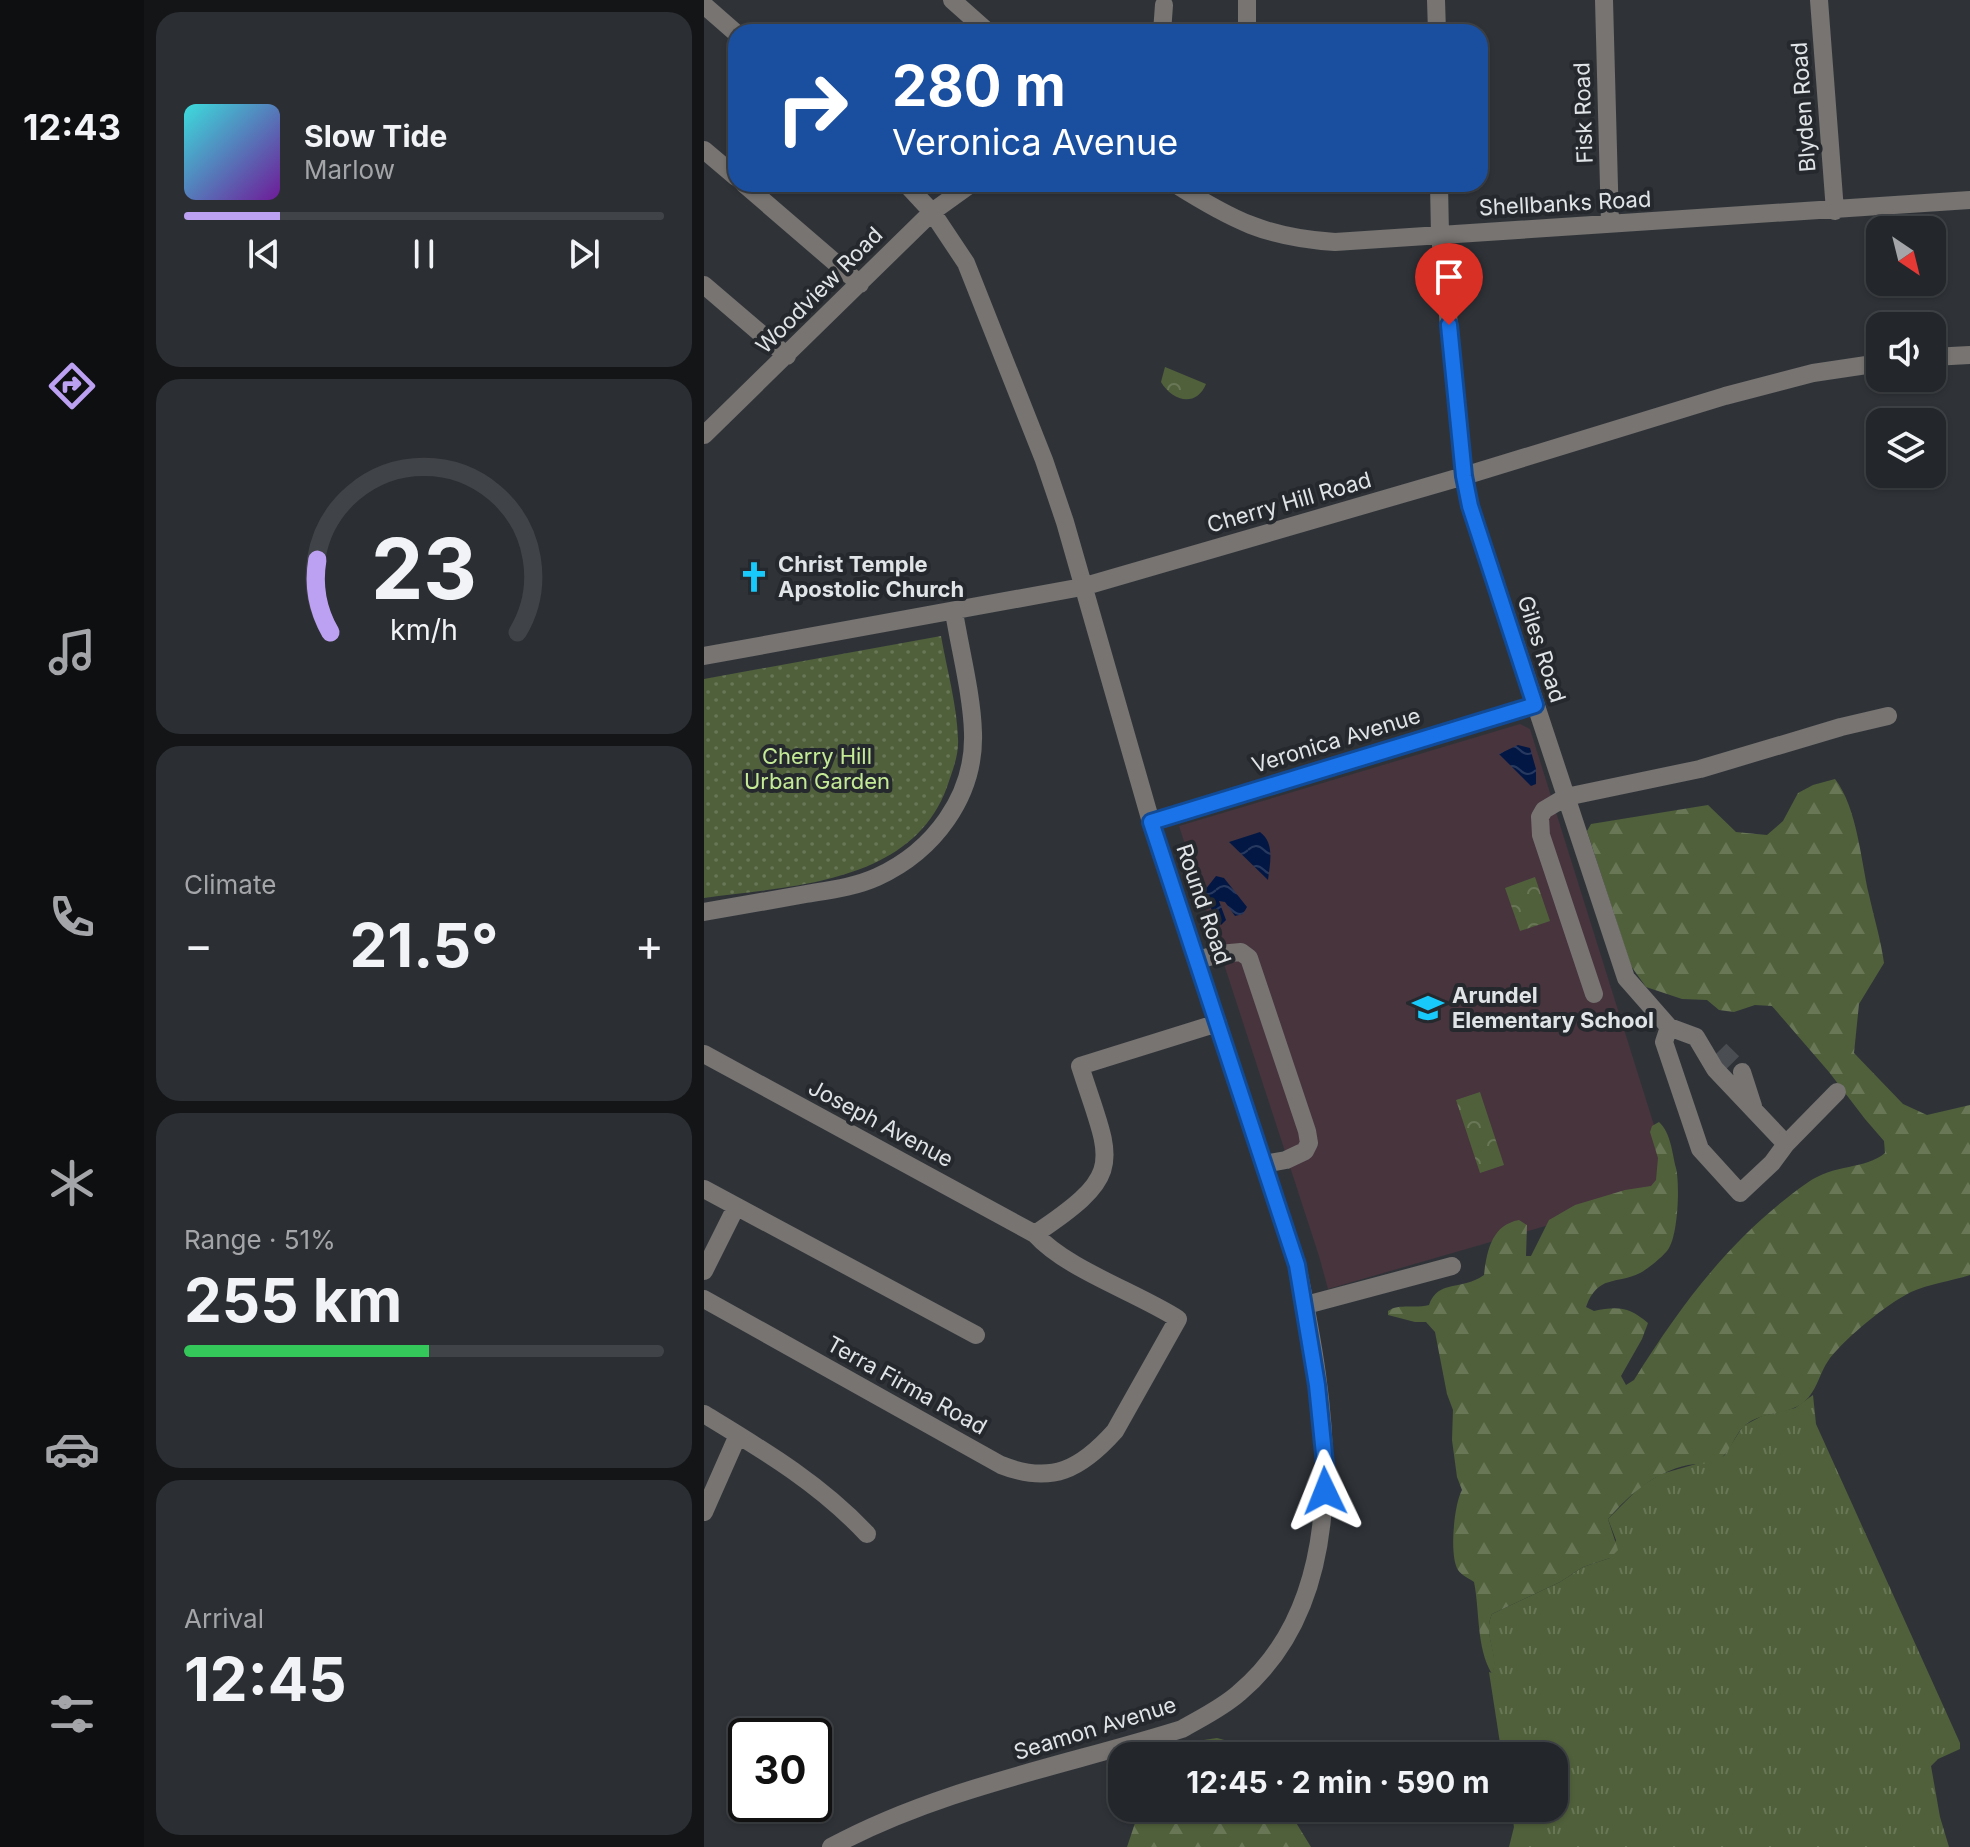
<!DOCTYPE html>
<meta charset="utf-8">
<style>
body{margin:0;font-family:Inter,sans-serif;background:#2b2e32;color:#f1f3f6;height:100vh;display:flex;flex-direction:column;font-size:30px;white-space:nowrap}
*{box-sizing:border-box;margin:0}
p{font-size:26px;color:#a3a5a8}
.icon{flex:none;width:44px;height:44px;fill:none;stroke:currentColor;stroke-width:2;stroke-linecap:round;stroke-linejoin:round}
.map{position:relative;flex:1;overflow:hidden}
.drawer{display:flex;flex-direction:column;gap:12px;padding:12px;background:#131517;width:560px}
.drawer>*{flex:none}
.hud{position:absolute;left:24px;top:24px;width:760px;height:168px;border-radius:24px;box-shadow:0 2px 6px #0004,0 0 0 2px #404347;background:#1a4fa0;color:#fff;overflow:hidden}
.needle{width:52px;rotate:145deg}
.fabs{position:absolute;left:1162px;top:216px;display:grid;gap:16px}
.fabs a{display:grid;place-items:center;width:80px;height:80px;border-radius:16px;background:#23262a;box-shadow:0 2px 6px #0004,0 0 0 2px #404347;font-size:40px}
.speed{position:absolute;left:24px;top:1718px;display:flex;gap:16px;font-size:40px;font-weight:700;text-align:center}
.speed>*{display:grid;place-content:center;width:104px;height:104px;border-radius:50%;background:#23262a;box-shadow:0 2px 6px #0004,0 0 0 2px #404347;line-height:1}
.speed .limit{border:4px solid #111;border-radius:12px;background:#fff;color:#111}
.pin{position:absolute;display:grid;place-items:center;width:68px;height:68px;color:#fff;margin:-82px -34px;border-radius:50% 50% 50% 0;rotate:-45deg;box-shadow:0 0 8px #0007}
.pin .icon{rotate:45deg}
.me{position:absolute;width:88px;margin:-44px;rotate:358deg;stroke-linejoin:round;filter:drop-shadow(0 0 6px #0008)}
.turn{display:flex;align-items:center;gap:28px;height:168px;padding:0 32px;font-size:36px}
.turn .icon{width:104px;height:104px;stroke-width:2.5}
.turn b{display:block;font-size:56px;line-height:68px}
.big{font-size:60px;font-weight:700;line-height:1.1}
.drawer .tile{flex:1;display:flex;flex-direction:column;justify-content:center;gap:12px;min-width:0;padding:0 28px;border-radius:24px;background:#2b2e32}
.drawer .dial{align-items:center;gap:0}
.dial svg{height:208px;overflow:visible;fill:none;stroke:#404347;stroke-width:7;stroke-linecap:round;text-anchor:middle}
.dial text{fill:#f1f3f6;stroke:none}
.song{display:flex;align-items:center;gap:24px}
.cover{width:96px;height:96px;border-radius:12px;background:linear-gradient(135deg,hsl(180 70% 55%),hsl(280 70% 35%))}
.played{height:8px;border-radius:4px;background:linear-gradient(90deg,#bca0f2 20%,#404347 20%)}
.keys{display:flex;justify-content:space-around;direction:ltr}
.heat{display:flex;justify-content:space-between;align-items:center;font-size:44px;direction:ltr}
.charge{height:12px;border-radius:6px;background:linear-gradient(90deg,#34c759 51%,#404347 0)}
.trip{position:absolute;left:404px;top:1742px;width:460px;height:80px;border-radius:24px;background:#23262a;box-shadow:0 2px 6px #0004,0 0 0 2px #404347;font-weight:700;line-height:80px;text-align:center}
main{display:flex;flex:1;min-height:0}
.menu{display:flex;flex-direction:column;width:144px;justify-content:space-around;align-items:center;background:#0e0f11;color:#a3a5a8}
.menu .icon{width:56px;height:56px}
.menu .active{color:#bca0f2}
.menu b{font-size:36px;color:#f1f3f6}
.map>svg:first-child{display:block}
.education{fill:#47343d}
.grass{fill:url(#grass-tufts)}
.forest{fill:url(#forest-firs)}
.park{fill:url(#park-crowns)}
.garden{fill:url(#garden-dots)}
.water{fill:url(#water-waves)}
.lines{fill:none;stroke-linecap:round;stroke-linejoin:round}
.minor-tunnel{stroke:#4a4e52;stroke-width:18;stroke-dasharray:18 9;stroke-linecap:butt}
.minor{stroke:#777472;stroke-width:18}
.route-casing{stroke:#114b97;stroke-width:20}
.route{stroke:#1a73e8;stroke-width:14}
.labels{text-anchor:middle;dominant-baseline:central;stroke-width:8;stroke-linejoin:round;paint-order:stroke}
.street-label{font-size:22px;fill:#e1e4e7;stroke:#25292e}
.poi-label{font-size:22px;font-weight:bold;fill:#e1e4e7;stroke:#25292e;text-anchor:start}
.park-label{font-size:22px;fill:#c4ea95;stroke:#25292e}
</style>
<main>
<nav class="menu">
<b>12:43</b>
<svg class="icon active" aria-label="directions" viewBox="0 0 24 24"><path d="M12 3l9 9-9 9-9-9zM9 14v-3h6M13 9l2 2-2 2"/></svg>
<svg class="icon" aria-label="music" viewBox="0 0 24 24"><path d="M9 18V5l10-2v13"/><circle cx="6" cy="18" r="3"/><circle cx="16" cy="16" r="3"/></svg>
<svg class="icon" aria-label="phone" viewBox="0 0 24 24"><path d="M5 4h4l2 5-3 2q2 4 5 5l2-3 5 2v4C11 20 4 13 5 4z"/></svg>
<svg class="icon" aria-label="climate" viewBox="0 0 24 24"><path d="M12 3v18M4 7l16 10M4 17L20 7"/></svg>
<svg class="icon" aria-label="car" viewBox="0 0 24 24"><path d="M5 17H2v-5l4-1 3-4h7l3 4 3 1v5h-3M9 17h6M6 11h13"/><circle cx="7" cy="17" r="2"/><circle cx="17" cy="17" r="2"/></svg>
<svg class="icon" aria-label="filters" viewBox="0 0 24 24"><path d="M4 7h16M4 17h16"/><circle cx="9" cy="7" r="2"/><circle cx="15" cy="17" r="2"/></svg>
</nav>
<section class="drawer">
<div class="tile">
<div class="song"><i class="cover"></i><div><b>Slow Tide</b><p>Marlow</p></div></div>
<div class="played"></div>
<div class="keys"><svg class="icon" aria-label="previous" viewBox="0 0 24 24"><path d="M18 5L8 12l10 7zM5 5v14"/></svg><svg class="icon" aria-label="pause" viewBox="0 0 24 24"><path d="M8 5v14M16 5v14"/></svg><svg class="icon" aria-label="next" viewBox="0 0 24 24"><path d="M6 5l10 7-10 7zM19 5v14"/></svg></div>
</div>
<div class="tile dial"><svg viewBox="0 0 100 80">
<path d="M14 69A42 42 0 1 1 86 69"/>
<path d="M14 69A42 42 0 0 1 9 41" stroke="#bca0f2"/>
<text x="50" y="56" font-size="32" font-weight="700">23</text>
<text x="50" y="72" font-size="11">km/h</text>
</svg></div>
<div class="tile"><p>Climate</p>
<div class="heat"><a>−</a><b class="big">21.5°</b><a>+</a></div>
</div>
<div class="tile"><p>Range · 51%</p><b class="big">255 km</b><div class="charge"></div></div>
<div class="tile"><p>Arrival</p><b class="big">12:45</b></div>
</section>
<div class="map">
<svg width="1266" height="1847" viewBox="0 0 1266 1847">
<defs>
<pattern id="grass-tufts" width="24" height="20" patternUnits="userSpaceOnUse" patternTransform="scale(2)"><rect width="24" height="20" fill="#50603b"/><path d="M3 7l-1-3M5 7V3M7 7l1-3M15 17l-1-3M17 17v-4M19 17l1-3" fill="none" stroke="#697757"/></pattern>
<pattern id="forest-firs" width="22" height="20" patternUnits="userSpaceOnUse" patternTransform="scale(2)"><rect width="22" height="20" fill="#50603b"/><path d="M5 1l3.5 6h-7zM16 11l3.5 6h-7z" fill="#697757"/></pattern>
<pattern id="park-crowns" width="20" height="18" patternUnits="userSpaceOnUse" patternTransform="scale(2)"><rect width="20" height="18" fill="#50603b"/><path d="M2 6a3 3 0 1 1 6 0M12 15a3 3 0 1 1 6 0" fill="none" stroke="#697757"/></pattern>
<pattern id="garden-dots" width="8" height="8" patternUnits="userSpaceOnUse" patternTransform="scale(2)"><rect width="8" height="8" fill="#50603b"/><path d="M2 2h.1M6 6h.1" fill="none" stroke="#697757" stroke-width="1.8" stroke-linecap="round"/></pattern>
<pattern id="water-waves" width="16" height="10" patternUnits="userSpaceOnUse" patternTransform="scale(2)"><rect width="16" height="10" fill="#031744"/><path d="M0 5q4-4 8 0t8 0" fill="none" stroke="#27395f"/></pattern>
</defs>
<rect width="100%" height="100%" fill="#2f3338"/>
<path class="education" d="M816,724l10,5 144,460 -346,100 -9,-33 -140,-430z"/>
<path class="grass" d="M1109,1395l3,29 144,319v6l-22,10 -7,7 9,51 9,30h-440l5,-20 -3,-19h43v-52h-52l-13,-84 3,1c8,-17 -10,-38 0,-59l68,-32 23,-15 27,-9 6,-18 -8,-21 32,-32 21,-13 63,-18 19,-30 19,-10 33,-8z"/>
<path class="forest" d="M1131,779c22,28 26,82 34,116 5,23 12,45 15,68l-25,41 -5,49 49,51 24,11 43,-10v170c-19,6 -41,9 -59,17 -26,13 -63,44 -81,66 -13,18 -13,39 -34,49 -16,8 -38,6 -52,19 -10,9 -13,27 -26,34 -9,5 -20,3 -30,5 -33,7 -58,29 -80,54l10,31 -8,8 -27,9 -23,15 -68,32c-10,21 9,43 0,60 -16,-27 -12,-63 -18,-92 -4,-3 -13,-7 -16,-12 -9,-14 -4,-66 4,-80l-5,-13 -5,-37 1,-30 -6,-16 -12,-62 -9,-10h-11l-27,-7v-4c11,-8 28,-2 41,-6 9,-26 33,-14 55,-30 3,-25 8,-50 35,-55l8,5 -1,31h5l18,-36 26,-15 50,-15 26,-4 5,-6 2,-22 -8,-26 2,-6 7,-4c12,11 13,31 17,46 4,17 2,65 -7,80 -4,7 -21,21 -29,25 -24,12 -42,1 -54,34l8,4c24,-5 35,-4 54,12l-6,16 -21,37 5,9 8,-5c48,-77 99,-145 173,-197 28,-20 58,-13 78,-30l-1,-12 -19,-22 -36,-47 -57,-66 -17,-1 -21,7 -15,-2 -12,-10 -25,-1 -36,-12 -15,-21 -44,-135 4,-7 117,-19 28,27 31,3 16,-14 15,-28 15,-8z
M513,1738l11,3 21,15h-74l22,-15z
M436,1808h147l24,39h-184z"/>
<path class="park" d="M461,367l41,17c-10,24 -34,17 -45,-2z
M831,877l15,44 -30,10 -15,-43z
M776,1092l24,73 -24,8 -24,-73z"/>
<path class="garden" d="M237,636c6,34 16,69 17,103 1,16 -6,33 -11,48 -35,97 -157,99 -243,111v-219z"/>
<path class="water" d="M814,745l12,3 6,21v15l-5,2 -32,-32z
M556,832c15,11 10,31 8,48l-39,-38z
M512,876l8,2 23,29 -4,7 -8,2 -10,-14 -6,-1 7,19 -5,5 -8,-11 -8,-24z"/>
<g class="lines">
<path class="minor-tunnel" d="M1016,1050l22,22"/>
<path class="minor" d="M248,0l36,32
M543,0v32
M732,0l1,32
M900,0l6,224
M1115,0l16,211
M0,5l32,28
M458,32l2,-27
M0,150l32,27
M40,184l116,100
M471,184c57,36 92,54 160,58l635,-42
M735,184l1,51 24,241 6,30 156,472 43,49 27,10 19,32 71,75 51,-52
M0,285l83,71
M1228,357l38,-2
M0,435l228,-223 39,-28
M0,656l378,-69 382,-111 261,-80 88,-23 67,-10
M447,822l384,-117
M0,912c34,-6 68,-12 102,-18 24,-4 49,-7 71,-17 57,-26 98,-81 96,-144 -1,-38 -13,-84 -19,-121
M494,960l21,-6 22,-2 8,6 58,173 2,12 -4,8 -19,9 -22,4
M890,994l-53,-159 -1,-18 4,-7 22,-13 134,-28 141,-42 47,-11
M965,1027l-5,15 36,107 40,44 32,-30 14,-19
M0,1054l331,180c31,35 101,58 143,85l-63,112c-34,38 -63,54 -114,34l-297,-166
M1038,1072l11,34
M0,1189l272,146
M331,1234c93,-62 76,-71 45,-168l138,-43
M0,1271l32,-64
M602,1305l146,-39
M0,1414c59,36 115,69 163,120
M0,1512l34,-77
M127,1847c109,-59 233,-81 351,-118 19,-11 40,-21 57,-36 120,-101 87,-292 58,-428l-146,-443 -86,-300 -21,-62 -78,-197 -34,-51 -26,-28"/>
</g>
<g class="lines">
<defs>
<path id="route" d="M621,1491l1,-17 -9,-89 -20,-120 -146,-443 384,-117 -65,-199 -6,-30 -15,-151"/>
</defs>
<use href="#route" class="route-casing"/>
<use href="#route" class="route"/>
</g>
<defs>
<symbol id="church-bare" viewBox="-9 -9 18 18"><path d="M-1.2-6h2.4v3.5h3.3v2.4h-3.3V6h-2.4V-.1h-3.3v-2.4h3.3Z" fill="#18cafb" stroke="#25292e" stroke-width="2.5" paint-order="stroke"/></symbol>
<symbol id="school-bare" viewBox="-9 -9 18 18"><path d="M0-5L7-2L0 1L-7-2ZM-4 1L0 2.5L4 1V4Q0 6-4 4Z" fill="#18cafb" stroke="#25292e" stroke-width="2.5" paint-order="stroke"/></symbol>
</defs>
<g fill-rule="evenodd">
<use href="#church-bare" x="28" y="555" width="44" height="44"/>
<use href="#school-bare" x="702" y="986" width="44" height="44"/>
</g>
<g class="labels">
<g class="street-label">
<text transform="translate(1099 107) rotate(-94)">Blyden Road</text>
<text transform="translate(879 113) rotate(-92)">Fisk Road</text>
<text transform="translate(861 203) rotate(-3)">Shellbanks Road</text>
<text transform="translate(115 290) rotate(-45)">Woodview Road</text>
<text transform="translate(585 502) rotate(-16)">Cherry Hill Road</text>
<text transform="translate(838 649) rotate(72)">Giles Road</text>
<text transform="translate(632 740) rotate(-17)">Veronica Avenue</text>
<text transform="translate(500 904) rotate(71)">Round Road</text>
<text transform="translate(177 1123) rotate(28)">Joseph Avenue</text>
<text transform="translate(203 1385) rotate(29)">Terra Firma Road</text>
<text transform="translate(391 1728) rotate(-17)">Seamon Avenue</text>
</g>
<g class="poi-label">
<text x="74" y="564">Christ Temple<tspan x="74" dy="25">Apostolic Church</tspan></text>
<text x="748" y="995">Arundel<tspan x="748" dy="25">Elementary School</tspan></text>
</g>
<g class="park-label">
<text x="113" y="756">Cherry Hill<tspan x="113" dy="25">Urban Garden</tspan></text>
</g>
</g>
</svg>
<div class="fabs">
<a><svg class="needle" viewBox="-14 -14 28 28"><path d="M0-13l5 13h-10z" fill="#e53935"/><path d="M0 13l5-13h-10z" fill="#a3a5a8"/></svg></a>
<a><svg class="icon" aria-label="sound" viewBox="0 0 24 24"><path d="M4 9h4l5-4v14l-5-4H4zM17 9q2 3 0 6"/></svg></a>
<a><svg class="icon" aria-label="layers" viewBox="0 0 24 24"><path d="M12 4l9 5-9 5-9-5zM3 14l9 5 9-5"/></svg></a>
</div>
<div class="speed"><div class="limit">30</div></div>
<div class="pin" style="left:745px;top:325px;background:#d93025"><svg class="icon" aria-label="arrive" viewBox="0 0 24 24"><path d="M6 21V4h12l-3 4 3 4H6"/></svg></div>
<svg class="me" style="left:621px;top:1491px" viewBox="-20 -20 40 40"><path d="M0-17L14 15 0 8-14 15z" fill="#1a73e8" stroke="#fff" stroke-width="4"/></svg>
<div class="trip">12:45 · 2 min · 590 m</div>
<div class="hud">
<div class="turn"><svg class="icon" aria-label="right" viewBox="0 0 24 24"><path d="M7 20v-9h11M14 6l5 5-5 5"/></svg><div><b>280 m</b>Veronica Avenue</div></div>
</div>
</div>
</main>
